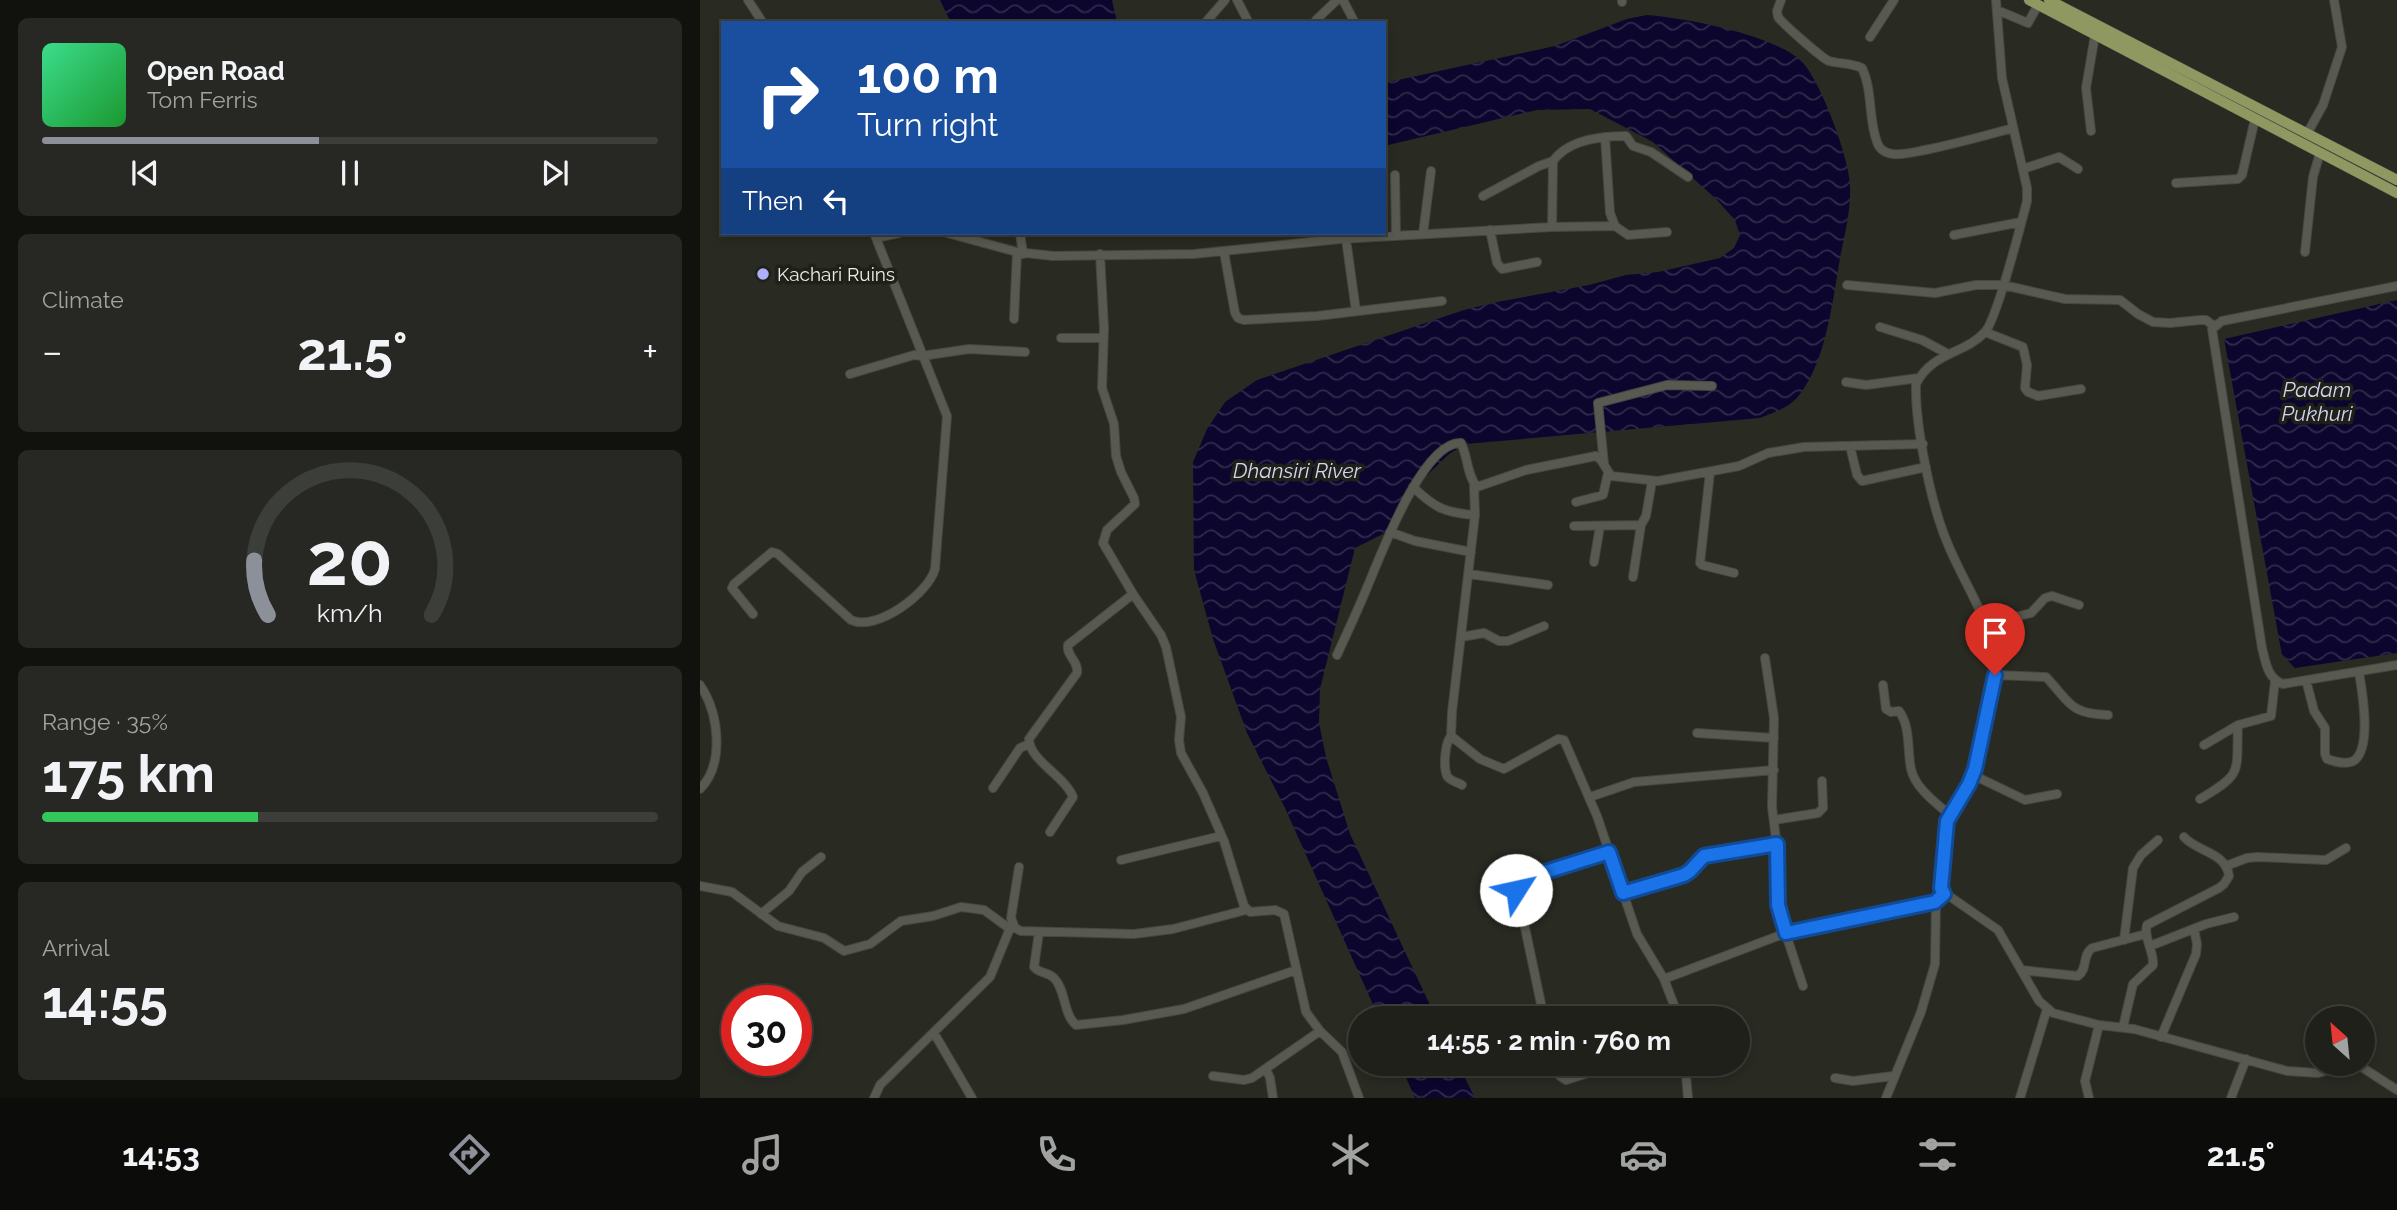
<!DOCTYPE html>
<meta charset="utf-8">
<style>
body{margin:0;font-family:Raleway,sans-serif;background:#272823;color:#f1f3f6;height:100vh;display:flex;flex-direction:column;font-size:26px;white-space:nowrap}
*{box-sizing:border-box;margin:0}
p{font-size:23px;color:#a1a3a2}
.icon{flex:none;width:38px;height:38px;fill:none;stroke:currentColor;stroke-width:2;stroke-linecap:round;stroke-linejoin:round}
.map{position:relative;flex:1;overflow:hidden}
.sheet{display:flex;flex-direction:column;gap:18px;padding:18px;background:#11120e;width:700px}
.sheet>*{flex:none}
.guide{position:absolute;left:21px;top:21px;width:665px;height:214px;border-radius:0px;box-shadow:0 4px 10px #0003,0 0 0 2px #3c3e39;background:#1a4fa0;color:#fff;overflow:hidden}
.needle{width:46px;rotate:333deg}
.fabs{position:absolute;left:1605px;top:1006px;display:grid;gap:14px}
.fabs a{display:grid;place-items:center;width:70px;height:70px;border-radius:50%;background:#1f201a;box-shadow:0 4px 10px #0003,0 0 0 2px #3c3e39;font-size:35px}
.speed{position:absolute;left:21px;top:985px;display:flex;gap:14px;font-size:35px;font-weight:700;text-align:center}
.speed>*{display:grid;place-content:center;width:91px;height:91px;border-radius:50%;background:#1f201a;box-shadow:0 4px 10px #0003,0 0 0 2px #3c3e39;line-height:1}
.speed .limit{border:10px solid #d22;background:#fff;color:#111}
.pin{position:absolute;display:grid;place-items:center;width:60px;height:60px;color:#fff;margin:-72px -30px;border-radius:50% 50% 50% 0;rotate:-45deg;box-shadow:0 0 7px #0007}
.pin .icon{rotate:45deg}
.me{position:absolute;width:77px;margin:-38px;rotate:55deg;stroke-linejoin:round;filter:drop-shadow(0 0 5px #0008)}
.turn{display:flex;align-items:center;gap:24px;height:147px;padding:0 21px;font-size:32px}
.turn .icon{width:91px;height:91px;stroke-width:2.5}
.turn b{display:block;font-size:49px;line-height:60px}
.then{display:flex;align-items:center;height:66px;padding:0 21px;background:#0003;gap:14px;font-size:26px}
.big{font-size:52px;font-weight:700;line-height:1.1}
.sheet .card{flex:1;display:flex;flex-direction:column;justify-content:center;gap:10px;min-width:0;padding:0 24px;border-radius:10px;background:#272823}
.sheet .dial{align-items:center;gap:0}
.dial svg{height:182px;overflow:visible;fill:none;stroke:#3c3e39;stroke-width:7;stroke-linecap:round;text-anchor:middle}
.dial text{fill:#f1f3f6;stroke:none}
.song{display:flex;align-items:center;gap:21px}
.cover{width:84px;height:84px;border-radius:10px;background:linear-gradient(135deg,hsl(150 70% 55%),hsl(130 70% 35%))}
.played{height:7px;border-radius:4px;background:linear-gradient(90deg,#8c9099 45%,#3c3e39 45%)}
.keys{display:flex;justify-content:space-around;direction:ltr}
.heat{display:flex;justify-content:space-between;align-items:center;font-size:38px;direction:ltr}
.charge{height:10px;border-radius:5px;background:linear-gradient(90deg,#34c759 35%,#3c3e39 0)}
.trip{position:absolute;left:648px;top:1006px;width:402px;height:70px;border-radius:35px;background:#1f201a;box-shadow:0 4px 10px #0003,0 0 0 2px #3c3e39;font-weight:700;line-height:70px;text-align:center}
.dock{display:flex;height:112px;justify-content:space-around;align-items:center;background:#0c0d0a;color:#a1a3a2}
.dock .icon{width:49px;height:49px}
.dock .current{color:#8c9099}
.dock b{font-size:32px;color:#f1f3f6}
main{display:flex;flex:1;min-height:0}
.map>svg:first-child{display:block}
.water{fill:url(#water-waves)}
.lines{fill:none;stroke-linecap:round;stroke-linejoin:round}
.minor-casing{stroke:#464740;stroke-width:10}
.major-casing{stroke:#464740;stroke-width:11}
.minor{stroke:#585a51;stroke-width:8}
.major{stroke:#909861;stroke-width:10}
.route-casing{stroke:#114b97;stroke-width:18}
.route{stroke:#1a73e8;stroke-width:12}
.poi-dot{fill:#aeaefb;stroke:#1f2119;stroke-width:2.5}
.labels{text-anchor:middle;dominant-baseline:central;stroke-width:7;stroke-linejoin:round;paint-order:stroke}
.poi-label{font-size:19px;fill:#ebece6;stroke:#1f2119;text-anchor:start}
.water-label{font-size:21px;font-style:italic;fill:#d3d5f4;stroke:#1f2119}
</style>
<main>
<section class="sheet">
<div class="card">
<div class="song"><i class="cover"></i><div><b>Open Road</b><p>Tom Ferris</p></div></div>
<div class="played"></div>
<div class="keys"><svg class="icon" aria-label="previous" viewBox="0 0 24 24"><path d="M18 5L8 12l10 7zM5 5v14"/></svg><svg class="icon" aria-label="pause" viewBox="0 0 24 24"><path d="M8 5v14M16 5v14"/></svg><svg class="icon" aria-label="next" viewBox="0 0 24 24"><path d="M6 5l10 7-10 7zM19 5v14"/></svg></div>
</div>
<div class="card"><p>Climate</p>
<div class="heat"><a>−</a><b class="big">21.5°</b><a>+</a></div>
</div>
<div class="card dial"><svg viewBox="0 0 100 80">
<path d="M14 69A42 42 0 1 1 86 69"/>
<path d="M14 69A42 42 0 0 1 8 45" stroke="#8c9099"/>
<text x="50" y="56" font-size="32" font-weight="700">20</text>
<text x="50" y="72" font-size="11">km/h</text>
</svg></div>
<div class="card"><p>Range · 35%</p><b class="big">175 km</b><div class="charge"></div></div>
<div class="card"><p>Arrival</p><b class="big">14:55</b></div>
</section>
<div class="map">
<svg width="1697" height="1098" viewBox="0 0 1697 1098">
<defs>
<pattern id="water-waves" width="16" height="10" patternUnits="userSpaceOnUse" patternTransform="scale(1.75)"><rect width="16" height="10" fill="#0c052d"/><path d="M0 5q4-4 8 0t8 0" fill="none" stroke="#302a4b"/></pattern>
</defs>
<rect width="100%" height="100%" fill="#292a22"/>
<path class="water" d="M240,0h172l5,23h-166z
M947,15c38,3 130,20 156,48 18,20 46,94 47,122 1,25 -5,48 -10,73 -7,41 -14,103 -40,136 -10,14 -26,18 -40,24l-294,26 -17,10 -25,24 -30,41 -5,12 -34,17 -35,141 -1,34 7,34 24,77 86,184h-57l-94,-210 -38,-75 -34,-94 -19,-69 -1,-108 14,-33 18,-27 32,-22 207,-70 33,-8 92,-17 37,-10 32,-3 62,-14 14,-10 6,-13 -5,-15 -19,-21 -63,-57 -63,-33 -53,1 -153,36v-63l171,-37 72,-27z
M1697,300v353l-102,15 -13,-13 -58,-316z
M700,1064h58l17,34h-60z"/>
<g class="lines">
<defs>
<path id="minor" d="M48,0l15,23
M537,0l12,23
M643,0l12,23
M1081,0l-4,11 1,6c5,7 45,42 51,44 11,3 22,2 33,7 11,23 6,50 15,74 2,7 8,11 16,12 10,1 22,-2 32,-4 30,-6 59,-14 88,-22
M1296,0l6,78 25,110v13c-6,23 -30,118 -42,131 -20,22 -53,20 -69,52 -1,42 15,120 31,158 14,36 45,82 50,119l-22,108 -6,15 -22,37 -5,70 56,39 41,71 14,12 46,12 35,4 153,42 31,2 28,-8 14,1 37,24
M922,2v-2
M1297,10l31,13 10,-18
M616,20l21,-20
M505,23l20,-23
M1170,37l24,-37
M1391,131l-5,-43 9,-53
M1608,132l15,-27 19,-58 -8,-47
M905,137l5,76 5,13 13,9 39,-3
M1323,169l36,-12 19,12
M695,175l1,61
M1476,183l62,-4 4,-4 13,-56
M783,196l56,-30 14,-5
M852,227l1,-66c15,-21 49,-25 73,-25l7,10 18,6 37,25
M790,230l7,33 5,6 35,-7
M247,233l70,19 36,4 141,-2 146,-15 212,-12 63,-1
M320,233l3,21
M723,234l8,-63
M1254,235l67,-13
M176,238l23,-5
M646,239l10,72
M524,252l11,61 3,5 6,2 73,-4 125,-15
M1605,252l8,-75 7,-24
M400,254l4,74 -2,60 12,36 2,32 5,16 13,26 1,6 -28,26 -4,13 30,51 28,41 5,12 15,70 -2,23 2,13 22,40 21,48 20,65 6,6 25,-2 9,4 22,98 14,19 22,21 17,46
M1147,285l88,8 41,-8h27l62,14 55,1 18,14 15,8 17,1 30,-3h6l8,6
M1697,286l-175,35 -10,8 50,319c4,15 5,30 21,36l114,-19
M314,319l3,-67
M1180,327l42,13 26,14
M1285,332l38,15 4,18 -2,23 3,4 10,4 43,-7
M361,338h42
M150,374l64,-19 8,1 47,-7 56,3
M1146,382l20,3 53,-7
M1150,446l7,29 5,6 64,-14
M904,464l-6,-61 69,-18 45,1
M1010,472l-10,91 2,2 32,8
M774,486l1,29 -23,197 -1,24 29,23 24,10 54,-30 6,1 33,76 40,118 27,45 15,39
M713,487c22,21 32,26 62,28
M876,502l27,-7 5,-22
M874,526l67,-1 5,-9 6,-35
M690,532l25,9 56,11
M894,562l6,-36
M769,574l79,11
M933,577l8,-52
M53,614l-21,-26 2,-4 38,-32 6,2 73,66c25,12 77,-26 84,-51l12,-153 -73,-183
M1285,625l46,-12 14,-15 7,-2 27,9
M761,637l23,-4 15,8h9l36,-15
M637,655c10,-22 20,-43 29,-65 13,-30 56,-149 95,-147 7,14 6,33 16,44l49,-17 70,-14 5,4 10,16 47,5 81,-15 29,-13 36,-6 119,-3
M1065,658l9,60 -2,89 6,48v55l25,76
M1295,675l51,2c24,25 23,37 62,38
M1606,680l8,31 11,17v26l2,5c8,3 21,6 28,1 17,-15 7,-69 4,-88
M0,685c19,28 25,79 0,104
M1183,685l3,24 5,3 8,-1c12,16 8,40 12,58 4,19 25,34 39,46
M997,733l77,5
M751,736c-6,7 -8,30 -4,40 3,5 10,6 15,9
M1504,745l34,-20 33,-9 4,-35
M1273,775l52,25 32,-6
M293,788l27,-40 9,-4
M890,797l44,-15 140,-12
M1500,799c44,-26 36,-26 38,-74
M1074,820l44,-7 5,-5 -1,-27
M350,832l23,-35c-8,-21 -44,-37 -44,-58l48,-66c2,-12 -11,-17 -9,-28l65,-51
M421,860l100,-24
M1526,866l21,-8 10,-1 69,3 20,-12
M319,867l-8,51 4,10 6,3 113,3 39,-5 73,-19
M0,886l32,6 46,34 46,12 20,13 26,-7 31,-23 32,-5 28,-9 23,3 26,19
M923,893l61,-18 20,-19 73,-12
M61,914l28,-23 13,-19 19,-15
M339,932l-5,35c6,7 14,5 20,11 12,12 9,36 22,47l47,-5 61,-11 112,-39
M1424,940l9,-72 8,-13 17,-15
M1450,946l56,-22 28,-7
M1321,970l57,6c10,-7 4,-21 14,-28l54,-14
M964,979l122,-46 149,-31
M844,1018l-28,-133 4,-5 5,-2 84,-26
M1423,1027l10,-43 20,-19c1,-14 -10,-28 -6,-40l72,-37 5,-4 5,-8c-3,-24 -32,-24 -45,-39
M234,1033l38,65
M1461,1037l35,-83 1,-10 -3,-15
M855,1064l5,12 6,4 51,-16
M985,1064l3,34
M566,1069l4,9 3,20
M513,1076l31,4 8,-2 68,-47
M1135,1078l18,3 40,-5
M174,1098l6,-13 110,-108 21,-51
M1186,1098l35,-86 14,-48 1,-63
M1320,1098l27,-89
M1389,1098l-4,-17 14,-56
M1531,1098l15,-39"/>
<path id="major" d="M1329,0l368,193
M1349,0l348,180"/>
</defs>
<use href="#minor" class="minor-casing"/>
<use href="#major" class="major-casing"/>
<use href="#minor" class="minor"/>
<use href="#major" class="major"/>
</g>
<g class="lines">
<defs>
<path id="route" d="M816,890l4,-10 89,-28 14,41 61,-18 6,-4 14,-15 73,-12 1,61 8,28 149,-31 9,-8 -3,-6 6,-67 22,-37 6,-15 20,-94"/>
</defs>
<use href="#route" class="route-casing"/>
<use href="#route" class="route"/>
</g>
<circle class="poi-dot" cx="63" cy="274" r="7"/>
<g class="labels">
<g class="poi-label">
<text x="77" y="274">Kachari Ruins</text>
</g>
<g class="water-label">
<text x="1617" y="389">Padam<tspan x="1617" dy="24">Pukhuri</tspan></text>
<text x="597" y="470">Dhansiri River</text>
</g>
</g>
</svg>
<div class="fabs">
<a><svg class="needle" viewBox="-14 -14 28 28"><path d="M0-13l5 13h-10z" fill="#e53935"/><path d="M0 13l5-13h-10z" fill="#a1a3a2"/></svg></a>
</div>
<div class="speed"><div class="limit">30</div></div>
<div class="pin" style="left:1295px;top:675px;background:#d93025"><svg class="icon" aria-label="arrive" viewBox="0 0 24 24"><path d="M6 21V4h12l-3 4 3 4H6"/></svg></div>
<svg class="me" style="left:816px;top:890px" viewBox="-20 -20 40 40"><circle r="19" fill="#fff"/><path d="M0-13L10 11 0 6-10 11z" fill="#1a73e8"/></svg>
<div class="trip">14:55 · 2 min · 760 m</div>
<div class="guide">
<div class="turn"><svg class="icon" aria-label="right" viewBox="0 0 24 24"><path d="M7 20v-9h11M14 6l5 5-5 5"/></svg><div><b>100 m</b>Turn right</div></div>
<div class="then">Then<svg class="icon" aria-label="left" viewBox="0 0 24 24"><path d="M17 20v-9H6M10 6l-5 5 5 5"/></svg></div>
</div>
</div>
</main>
<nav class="dock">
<b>14:53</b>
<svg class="icon current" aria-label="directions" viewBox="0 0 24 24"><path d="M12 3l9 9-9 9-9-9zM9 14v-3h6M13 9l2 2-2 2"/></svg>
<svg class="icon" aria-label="music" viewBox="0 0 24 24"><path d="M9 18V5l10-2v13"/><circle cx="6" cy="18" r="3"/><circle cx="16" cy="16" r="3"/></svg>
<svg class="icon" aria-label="phone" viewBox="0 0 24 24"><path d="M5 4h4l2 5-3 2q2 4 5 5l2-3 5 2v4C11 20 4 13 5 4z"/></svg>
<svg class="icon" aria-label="climate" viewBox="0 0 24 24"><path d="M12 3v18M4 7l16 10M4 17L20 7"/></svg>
<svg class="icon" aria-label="car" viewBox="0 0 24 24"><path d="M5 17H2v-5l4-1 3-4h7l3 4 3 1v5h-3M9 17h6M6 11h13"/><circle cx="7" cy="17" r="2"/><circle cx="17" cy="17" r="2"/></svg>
<svg class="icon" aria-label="filters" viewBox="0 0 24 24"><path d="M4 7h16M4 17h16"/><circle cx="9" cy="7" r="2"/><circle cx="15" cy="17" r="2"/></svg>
<b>21.5°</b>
</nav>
